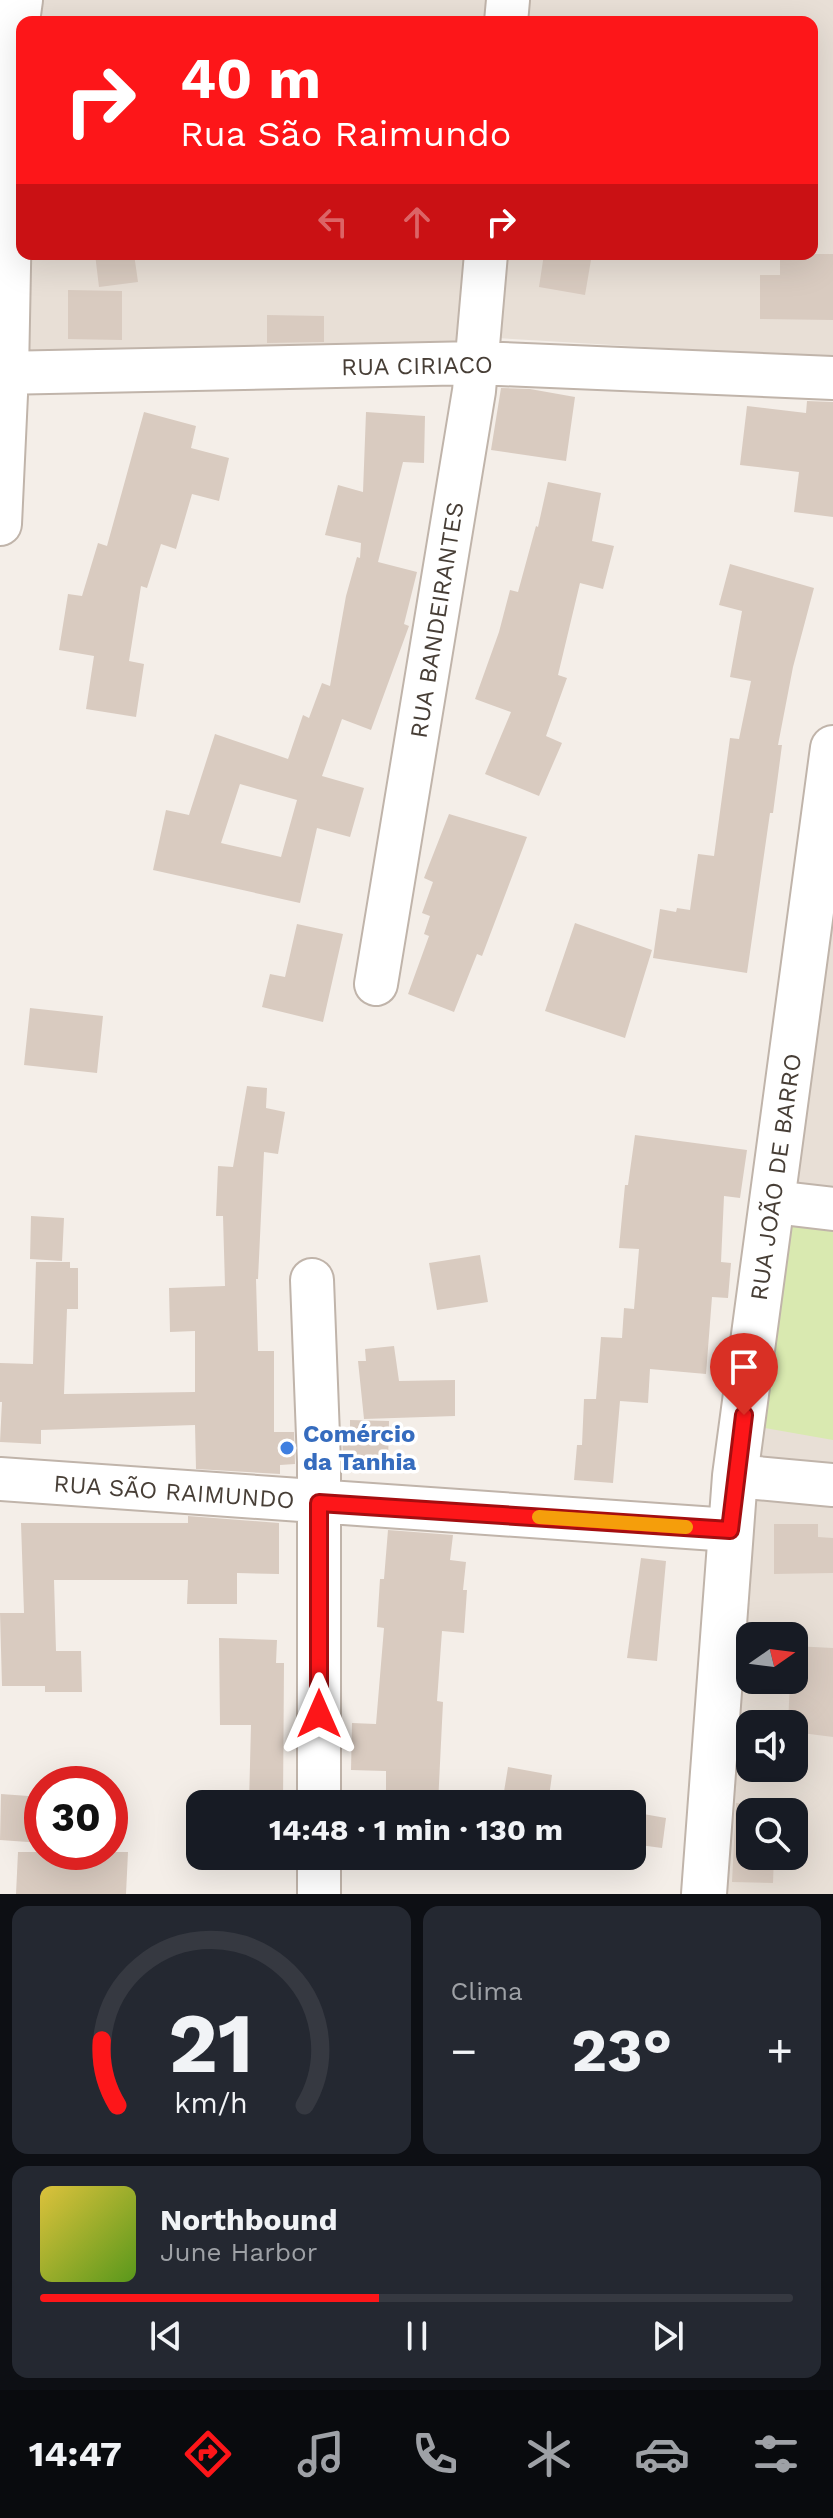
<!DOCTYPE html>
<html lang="pt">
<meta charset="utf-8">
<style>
body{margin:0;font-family:"Work Sans",sans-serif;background:#242831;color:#f1f3f6;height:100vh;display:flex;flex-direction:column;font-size:30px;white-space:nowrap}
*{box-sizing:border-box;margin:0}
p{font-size:26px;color:#9ea1a6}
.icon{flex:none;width:44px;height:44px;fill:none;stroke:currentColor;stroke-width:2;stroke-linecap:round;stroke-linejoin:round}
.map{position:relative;height:1894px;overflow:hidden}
.details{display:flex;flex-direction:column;gap:12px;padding:12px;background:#0d0f14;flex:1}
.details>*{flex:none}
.top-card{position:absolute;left:16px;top:16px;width:802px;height:244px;border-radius:16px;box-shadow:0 8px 32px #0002;background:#fd1619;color:#fff;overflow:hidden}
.needle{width:52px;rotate:76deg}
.buttons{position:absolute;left:736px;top:1622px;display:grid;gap:16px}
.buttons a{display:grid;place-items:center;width:72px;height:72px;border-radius:16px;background:#171b24;box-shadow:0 8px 32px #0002;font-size:40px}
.speed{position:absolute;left:24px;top:1766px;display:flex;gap:16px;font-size:40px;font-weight:700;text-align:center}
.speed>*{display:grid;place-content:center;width:104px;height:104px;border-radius:50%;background:#171b24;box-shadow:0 8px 32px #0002;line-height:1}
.speed .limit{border:12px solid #d22;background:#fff;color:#111}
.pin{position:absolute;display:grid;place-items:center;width:68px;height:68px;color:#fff;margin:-82px -34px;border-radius:50% 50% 50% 0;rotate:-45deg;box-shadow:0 0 8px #0007}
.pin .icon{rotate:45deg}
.me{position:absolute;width:88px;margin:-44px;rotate:0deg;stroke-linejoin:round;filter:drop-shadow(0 0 6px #0008)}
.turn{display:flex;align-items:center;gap:28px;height:168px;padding:0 32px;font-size:36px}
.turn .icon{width:104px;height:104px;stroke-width:2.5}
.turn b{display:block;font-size:56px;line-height:68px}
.lanes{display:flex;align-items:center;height:76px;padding:0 32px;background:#0003;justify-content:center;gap:40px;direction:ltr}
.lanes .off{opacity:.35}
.big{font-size:60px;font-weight:700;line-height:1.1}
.details .widget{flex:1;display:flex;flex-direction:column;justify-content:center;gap:12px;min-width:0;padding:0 28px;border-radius:16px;background:#242831}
.details .dial{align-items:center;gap:0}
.dial svg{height:208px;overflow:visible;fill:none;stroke:#363941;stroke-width:7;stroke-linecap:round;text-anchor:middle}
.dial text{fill:#f1f3f6;stroke:none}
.song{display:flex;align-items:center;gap:24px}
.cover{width:96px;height:96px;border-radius:12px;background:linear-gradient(135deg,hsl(50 70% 55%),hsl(90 70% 35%))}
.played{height:8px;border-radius:4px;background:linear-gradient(90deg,#fd1619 45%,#363941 45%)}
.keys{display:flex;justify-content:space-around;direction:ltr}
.heat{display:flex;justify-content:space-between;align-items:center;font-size:44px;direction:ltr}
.details .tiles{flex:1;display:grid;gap:12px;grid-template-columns:1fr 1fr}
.widget:last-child{grid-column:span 2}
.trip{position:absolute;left:186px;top:1790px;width:460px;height:80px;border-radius:16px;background:#171b24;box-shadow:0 8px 32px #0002;font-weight:700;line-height:80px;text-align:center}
.tabs{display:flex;height:128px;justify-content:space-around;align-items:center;background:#090b0e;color:#9ea1a6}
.tabs .icon{width:56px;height:56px}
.tabs .active{color:#fd1619}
.tabs b{font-size:36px;color:#f1f3f6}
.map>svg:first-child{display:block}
.residential{fill:#e8dfd6;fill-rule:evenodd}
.green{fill:#d9e9b0}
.building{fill:#d9cbc0;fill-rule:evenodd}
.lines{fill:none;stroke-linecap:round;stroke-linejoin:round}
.minor-casing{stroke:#c0b4aa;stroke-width:46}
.tertiary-casing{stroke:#c0b4aa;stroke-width:48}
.minor{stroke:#fff;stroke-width:42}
.tertiary{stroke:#fff;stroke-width:44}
.route-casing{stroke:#a40e10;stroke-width:20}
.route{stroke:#fd1619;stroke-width:14}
.slow{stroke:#f59e0b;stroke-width:14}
.shop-dot{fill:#3f7fe0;stroke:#fff;stroke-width:3}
.labels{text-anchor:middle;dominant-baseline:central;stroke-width:7;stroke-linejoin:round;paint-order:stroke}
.street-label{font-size:24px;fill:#473e36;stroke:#fff}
.shop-label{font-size:24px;font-weight:bold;fill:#366cbe;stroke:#fff;text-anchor:start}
</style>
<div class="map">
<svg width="833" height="1894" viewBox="0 0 833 1894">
<rect width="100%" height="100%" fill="#f4eee8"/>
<path class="residential" d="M0,0h833v358l-336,-20 -56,17 -415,-1 1,-100h785v-232h-790z
M833,804v1090h-130zM750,1636h44v44h-44zM750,1724h44v44h-44zM750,1812h44v44h-44z"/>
<path class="green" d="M789,1213l44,8v219l-80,-14z"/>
<path class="building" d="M95,254h39l4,28 -39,5z
M544,254h48l-7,41 -46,-8z
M780,254h53v66l-73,-1v-44h20z
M68,290l54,1v49l-54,-1z
M267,315l57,1v26l-57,1z
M501,388l29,1 45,8 -9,64 -75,-11z
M807,401l26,1v115l-39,-5 5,-40 -59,-7 7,-59 59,7z
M144,412l52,14 -5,22 38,10 -10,43 -27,-7 -16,55 -15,-5 -14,44 -6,-2 -12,75 15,3 -8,53 -50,-8 8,-53 -35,-6 9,-56 14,2 16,-53 9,3z
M366,412l59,4 -1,47 -21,-1 -25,100 39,10 -13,52 5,2 -38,104 -29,-11 -20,57 42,12 -14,49 -33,-9 -17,75 -147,-33 13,-60 23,5 26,-81 73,25 15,-44 6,3 13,-35 8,3 16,-90 11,-39 3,1 1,-15 -36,-8 13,-50 25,7zM240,784l57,16 -16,57 -60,-14z
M548,482l53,11 -9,48 22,5 -11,43 -23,-6 -22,92 9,3 -21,58 16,7 -23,53 -54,-22 26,-62 -36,-13 24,-67 11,-42 8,2 18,-66 2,1z
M730,564l84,24 -21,79 -15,78h4l-9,68h-3l-23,160 -94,-15 7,-49 16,3 1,-4 13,2 8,-56 16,2 16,-118 9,1 12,-58 -21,-4 12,-66 -23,-6z
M449,814l78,23 -45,119 -5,-2 -23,58 -46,-18 21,-58 -5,-2 6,-18 -8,-3 11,-31 -9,-4z
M575,923l77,27 -27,88 -80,-27z
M297,924l46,10 -20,88 -61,-15 8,-33 15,3z
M30,1008l73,8 -6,57 -73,-8z
M247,1086l20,2 -1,20 19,4 -7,42 -14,-2 -6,127h-2l2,72h16v81h20l1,32 -15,1v9l-84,-5 -1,-44 -154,5v14l-41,-2 2,-40h-2v-39l33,1 3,-102h34v6h8v41h-11l-3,85 131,-2v-61l-25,1 -1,-44 56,-2 -2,-70h-7l2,-50 15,1z
M635,1135l112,15 -7,48 -16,-2 -3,66 10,1 -3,35 -16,-1 -6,77 -56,-5 -2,34 -28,-2 -7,82 -39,-3 3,-35h5l2,-46h12l5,-62 21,1 2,-30 10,1 5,-60 -20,-1 6,-63h3z
M31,1216l33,2 -2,43 -32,-2z
M480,1255l8,47 -51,8 -8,-47z
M394,1346l5,35 56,-1v36l-91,3 -6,-58h8l-1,-12z
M350,1420l39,1 -1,43 -45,-1 -1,-32h8z
M188,1516l91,7v51l-42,-1v31h-50l1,-24h-134l2,71h25l1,41h-37v-6h-43l-2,-73h24l-3,-90h167z
M774,1524h44v13l15,1v35l-59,1z
M388,1530l65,5 -3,25 16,2 -3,28h4l-3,43 -22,-2 -5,70 6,1 -5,102h-52v-33l-35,-1 1,-47 24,1 8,-96 -7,-1 3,-48h4z
M641,1558l25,3 -9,100 -30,-3z
M219,1638l58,2 -1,23h8l-1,141h-34l2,-79h-31z
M794,1646l39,2v89l-39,-5v-8h-6l2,-44h4z
M508,1767l44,8 -4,29h-46z
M1,1794l41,3v46l-42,-3z
M736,1803l39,2v7h-25v44h24l-1,27 -41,-1z
M632,1812l34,6 -4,30 -30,-4z
M18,1852h110l-2,42h-110z"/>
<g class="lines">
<defs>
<path id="minor" d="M506,22l2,-22
M0,373l477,-10 356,15
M0,524l7,-151 6,-316 8,-57
M376,984l98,-593 12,-137
M774,1202l59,7
M312,1280l7,182v342
M735,1476l98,9
M0,1479l730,51
M319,1856v38"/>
<path id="tertiary" d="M704,1894l31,-418 98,-728"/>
</defs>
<use href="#minor" class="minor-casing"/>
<use href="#tertiary" class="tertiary-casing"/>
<use href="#minor" class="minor"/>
<use href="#tertiary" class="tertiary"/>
</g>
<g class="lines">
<defs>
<path id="route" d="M319,1714v-211l411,27 14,-115"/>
</defs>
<use href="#route" class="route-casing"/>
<use href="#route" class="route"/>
<path class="slow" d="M539,1517l147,10"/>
</g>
<circle class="shop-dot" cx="287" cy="1448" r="8"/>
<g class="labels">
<g class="street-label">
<text transform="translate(417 366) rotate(-1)">RUA CIRIACO</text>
<text transform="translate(437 620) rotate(-81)">RUA BANDEIRANTES</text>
<text transform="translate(776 1177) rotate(-82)">RUA JOÃO DE BARRO</text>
<text transform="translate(174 1492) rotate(4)">RUA SÃO RAIMUNDO</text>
</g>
<g class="shop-label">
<text x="303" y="1434">Comércio<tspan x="303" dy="28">da Tanhia</tspan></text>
</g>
</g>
</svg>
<div class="buttons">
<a><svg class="needle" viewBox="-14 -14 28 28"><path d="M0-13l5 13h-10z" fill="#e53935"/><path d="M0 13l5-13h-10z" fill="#9ea1a6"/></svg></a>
<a><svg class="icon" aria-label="sound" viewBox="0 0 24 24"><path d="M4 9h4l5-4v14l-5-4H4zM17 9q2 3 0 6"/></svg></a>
<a><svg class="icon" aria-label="search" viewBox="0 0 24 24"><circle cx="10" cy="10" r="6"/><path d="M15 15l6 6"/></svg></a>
</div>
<div class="speed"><div class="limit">30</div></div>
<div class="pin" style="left:744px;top:1415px;background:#d93025"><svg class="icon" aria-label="arrive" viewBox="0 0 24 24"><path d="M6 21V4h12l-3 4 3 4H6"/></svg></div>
<svg class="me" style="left:319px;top:1714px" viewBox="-20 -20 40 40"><path d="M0-17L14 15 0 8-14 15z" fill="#fd1619" stroke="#fff" stroke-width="4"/></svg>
<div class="trip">14:48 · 1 min · 130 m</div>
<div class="top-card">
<div class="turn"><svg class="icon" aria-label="right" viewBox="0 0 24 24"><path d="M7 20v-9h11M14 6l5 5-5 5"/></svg><div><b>40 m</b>Rua São Raimundo</div></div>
<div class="lanes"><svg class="icon off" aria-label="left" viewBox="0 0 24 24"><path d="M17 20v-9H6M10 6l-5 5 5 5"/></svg><svg class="icon off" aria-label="ahead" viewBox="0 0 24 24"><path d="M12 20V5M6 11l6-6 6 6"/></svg><svg class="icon" aria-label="right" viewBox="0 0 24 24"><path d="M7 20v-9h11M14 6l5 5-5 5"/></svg></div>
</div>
</div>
<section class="details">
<div class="tiles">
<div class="widget dial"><svg viewBox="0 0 100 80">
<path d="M14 69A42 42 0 1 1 86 69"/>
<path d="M14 69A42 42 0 0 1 8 44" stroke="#fd1619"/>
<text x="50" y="56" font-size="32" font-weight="700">21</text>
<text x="50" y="72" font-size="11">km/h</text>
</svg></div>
<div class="widget"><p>Clima</p>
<div class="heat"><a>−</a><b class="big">23°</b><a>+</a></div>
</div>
<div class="widget">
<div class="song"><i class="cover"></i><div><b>Northbound</b><p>June Harbor</p></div></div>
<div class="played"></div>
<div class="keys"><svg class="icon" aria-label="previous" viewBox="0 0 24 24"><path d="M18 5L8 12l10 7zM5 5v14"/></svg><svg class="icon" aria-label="pause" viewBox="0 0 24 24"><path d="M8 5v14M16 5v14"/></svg><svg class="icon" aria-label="next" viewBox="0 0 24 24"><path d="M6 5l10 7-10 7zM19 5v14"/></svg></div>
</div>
</div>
</section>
<nav class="tabs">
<b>14:47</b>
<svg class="icon active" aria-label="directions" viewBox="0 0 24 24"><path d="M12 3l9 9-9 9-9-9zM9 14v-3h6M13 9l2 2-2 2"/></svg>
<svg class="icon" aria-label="music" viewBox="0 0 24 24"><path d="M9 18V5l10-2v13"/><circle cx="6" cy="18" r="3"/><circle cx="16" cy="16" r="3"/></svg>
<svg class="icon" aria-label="phone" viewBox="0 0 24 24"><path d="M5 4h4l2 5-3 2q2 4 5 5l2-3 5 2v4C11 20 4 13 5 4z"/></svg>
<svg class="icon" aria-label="climate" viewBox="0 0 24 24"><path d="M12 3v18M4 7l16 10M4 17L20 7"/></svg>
<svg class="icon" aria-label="car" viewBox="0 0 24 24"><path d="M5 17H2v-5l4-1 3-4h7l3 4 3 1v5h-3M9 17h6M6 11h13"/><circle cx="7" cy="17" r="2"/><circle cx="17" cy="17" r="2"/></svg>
<svg class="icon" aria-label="filters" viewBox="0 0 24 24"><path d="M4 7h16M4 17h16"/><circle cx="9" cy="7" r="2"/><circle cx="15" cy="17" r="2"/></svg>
</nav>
